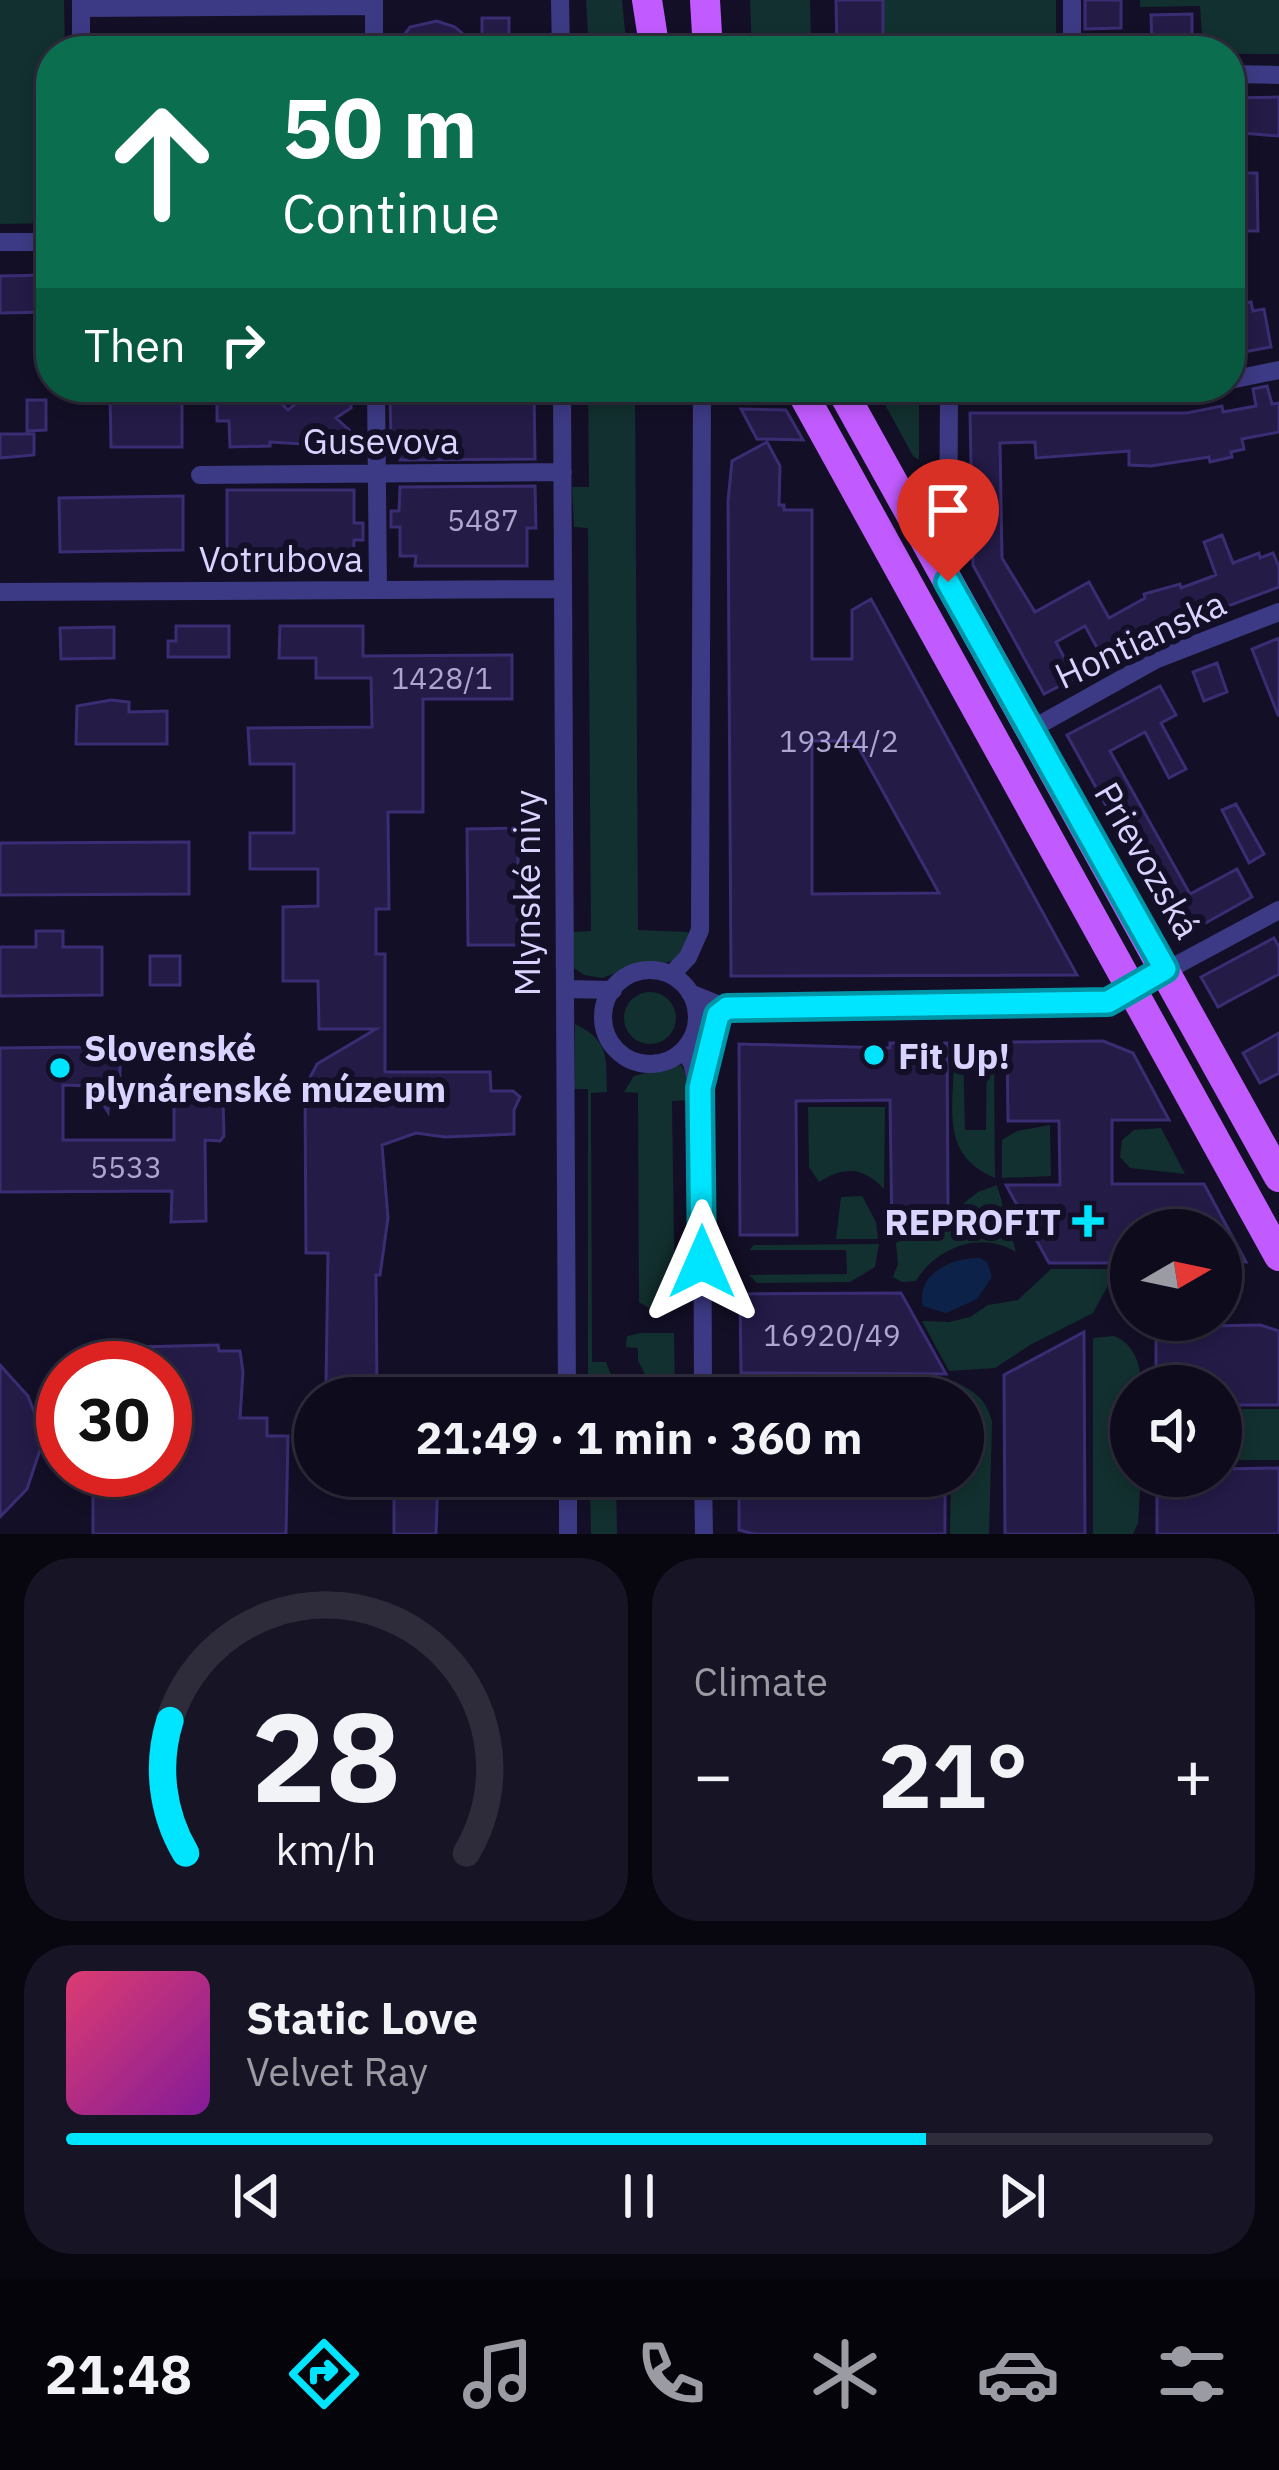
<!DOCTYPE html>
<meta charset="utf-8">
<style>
body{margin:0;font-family:"IBM Plex Sans",sans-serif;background:#171425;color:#f1f3f6;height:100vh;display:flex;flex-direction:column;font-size:45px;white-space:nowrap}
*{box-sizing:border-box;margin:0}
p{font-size:39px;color:#9b9ba3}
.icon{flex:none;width:66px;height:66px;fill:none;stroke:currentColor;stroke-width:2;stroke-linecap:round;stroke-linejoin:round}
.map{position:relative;height:1534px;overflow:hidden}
.sheet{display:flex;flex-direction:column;gap:24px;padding:24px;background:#08060f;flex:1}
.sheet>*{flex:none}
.hud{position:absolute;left:36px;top:36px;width:1209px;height:366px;border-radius:48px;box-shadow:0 6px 18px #0003,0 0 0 3px #2e2b3b;background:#0b6e4f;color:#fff;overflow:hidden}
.needle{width:78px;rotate:81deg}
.buttons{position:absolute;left:1110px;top:1209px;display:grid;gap:24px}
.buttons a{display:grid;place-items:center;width:132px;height:132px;border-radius:50%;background:#0e0b1c;box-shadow:0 6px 18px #0003,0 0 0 3px #2e2b3b;font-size:60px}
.speed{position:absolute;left:36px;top:1341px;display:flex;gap:24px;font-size:60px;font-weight:700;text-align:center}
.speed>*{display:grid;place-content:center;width:156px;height:156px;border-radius:50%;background:#0e0b1c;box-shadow:0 6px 18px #0003,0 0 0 3px #2e2b3b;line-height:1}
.speed .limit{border:18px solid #d22;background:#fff;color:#111}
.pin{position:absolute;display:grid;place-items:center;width:102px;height:102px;color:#fff;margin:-123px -51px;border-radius:50% 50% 50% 0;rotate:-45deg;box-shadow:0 0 12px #0007}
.pin .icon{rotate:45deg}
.me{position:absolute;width:132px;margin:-66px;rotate:0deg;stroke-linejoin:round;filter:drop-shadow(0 0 9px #0008)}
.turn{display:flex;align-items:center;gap:42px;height:252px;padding:0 48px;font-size:54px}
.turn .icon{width:156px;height:156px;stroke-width:2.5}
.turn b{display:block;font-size:84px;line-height:102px}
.then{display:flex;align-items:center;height:114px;padding:0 48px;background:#0003;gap:24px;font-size:45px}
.big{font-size:90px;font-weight:700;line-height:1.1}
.sheet .widget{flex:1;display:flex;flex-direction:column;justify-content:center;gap:18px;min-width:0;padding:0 42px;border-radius:48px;background:#171425}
.sheet .dial{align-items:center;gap:0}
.dial svg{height:312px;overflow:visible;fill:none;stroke:#2e2b3b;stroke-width:7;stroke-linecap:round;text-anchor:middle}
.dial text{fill:#f1f3f6;stroke:none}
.song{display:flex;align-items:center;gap:36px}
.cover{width:144px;height:144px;border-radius:18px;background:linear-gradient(135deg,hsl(340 70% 55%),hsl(290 70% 35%))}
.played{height:12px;border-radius:6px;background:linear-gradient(90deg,#00e5ff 75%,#2e2b3b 75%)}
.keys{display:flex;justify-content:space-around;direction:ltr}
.heat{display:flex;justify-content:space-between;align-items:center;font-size:66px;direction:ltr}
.sheet .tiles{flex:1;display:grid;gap:24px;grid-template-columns:1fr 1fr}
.widget:last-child{grid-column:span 2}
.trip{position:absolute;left:294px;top:1377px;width:690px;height:120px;border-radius:60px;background:#0e0b1c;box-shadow:0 6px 18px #0003,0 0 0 3px #2e2b3b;font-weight:700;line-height:120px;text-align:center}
.tab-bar{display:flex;height:192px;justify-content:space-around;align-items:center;background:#06040b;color:#9b9ba3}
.tab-bar .icon{width:84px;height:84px}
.tab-bar .active{color:#00e5ff}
.tab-bar b{font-size:54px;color:#f1f3f6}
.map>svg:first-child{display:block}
.green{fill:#12302f}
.water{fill:#0c2248}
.building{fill:#241b47;stroke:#3b2d73;stroke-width:3;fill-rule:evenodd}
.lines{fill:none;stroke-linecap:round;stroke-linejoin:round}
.minor{stroke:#3d3a85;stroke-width:18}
.primary{stroke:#c25bff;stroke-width:30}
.route-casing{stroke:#0095a6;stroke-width:30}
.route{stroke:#00e5ff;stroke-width:21}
.poi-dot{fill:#00e5ff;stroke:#130f26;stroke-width:4.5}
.labels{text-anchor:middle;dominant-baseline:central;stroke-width:12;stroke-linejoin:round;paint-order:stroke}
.number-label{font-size:30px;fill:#aca6d1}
.street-label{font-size:36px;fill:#d9d4ff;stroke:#130f26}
.poi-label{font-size:36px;font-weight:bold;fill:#d9d4ff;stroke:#130f26;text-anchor:start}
</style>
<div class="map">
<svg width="1279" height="1534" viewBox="0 0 1279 1534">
<rect width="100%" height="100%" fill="#130f26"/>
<path class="green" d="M0,0h64l1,51h-14v172l-51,1z
M586,0h36l5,51h-38z
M750,0h60l1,37 -11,14h-48z
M883,0h173v51h-173z
M1140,0h139v54h-42l-1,14h-6v-17h-27l-3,-45 -60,1z
M588,387h47l3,543 50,2 -1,13 -9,14 -16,5 -24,1 -36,13 -18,-3 -10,-7 -1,-36 18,-1 -3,-403 -14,-1 -2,-40h17z
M919,395v65l-6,-4 -32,-59z
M624 1018a26 26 0 1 1 52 0a26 26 0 1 1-52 0Z
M575,1024c35,17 31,33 32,68l-16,1 1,269h14l12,30 -12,6h-18v-309h-14z
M963,1048l2,82h21l1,-82 7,9 1,121c-56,-23 -41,-71 -41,-121z
M681,1065l9,17 -1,18 -17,1 3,208 -26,-1 -10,-6 -1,-209 -14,-1 10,-16z
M808,1107h77l-1,82c-21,-22 -39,-23 -65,-7l-10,-15z
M1050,1125l1,51 -49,2v-38l15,-9z
M1161,1128l24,46 -55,-6 -10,-11 2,-17 12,-10z
M997,1185l19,67c-34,-22 -80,-5 -100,29l-14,1 -9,-5 5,-13 -2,-21 59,-33 23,-18z
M862,1196l14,26 2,17h-42l5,-42z
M879,1244l-4,23 -25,15 -93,1 -8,-8 98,-1 -1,-24h-97l5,-5z
M1051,1269h66l-24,44 -63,32 -35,23 -46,3 -27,-50 27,1 21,-5 18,-12 30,-5z
M641,1333h33l1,65h-19l-18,-38v-12l-12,-1 1,-11z
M1114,1336c21,8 26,29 28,50h-11v90h10l-3,47 -5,11h-40v-196z
M954,1381c21,11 32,17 38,41l-3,112h-39l1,-58h12v-78h-10z
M875,1386l6,5 -1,7 -141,-1v-10z
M1245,1409h34v51h-58v-49z
M590,1476h26l1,58h-26z"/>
<path class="water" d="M980,1258l7,4 5,15 -15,22 -31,14 -23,-7c-8,-32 30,-49 57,-48z"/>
<path class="building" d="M836,0h47v51h-46z
M1085,0h36v28l-36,1z
M1192,14v37h-40l-1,-36z
M482,18h27v33h-117l18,-24 27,-6 18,6 27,24z
M1279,97v39l-49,-4v-34z
M1237,173h20l1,58h-20z
M47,275l4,37 -51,1v-37z
M1251,302l2,9 11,-2 7,38 -27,5 -10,-47z
M1267,386l5,18 7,-1v29l-37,7 2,10 -13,3 1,5 -22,5 -1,-5 -58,9 -22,-1v-14l-93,7 -1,-16 -35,1 2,115 33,54 54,-30 20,36 36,-20 -1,-4 36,-10 1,4 35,-13 -12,-33 18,-7 11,28 26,-10 1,5 13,-5 6,14v20l-148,55 2,5 -28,15 -20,-36 -29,16 19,36 -31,16 -71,-129 -3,-152h217l35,-7 1,6 33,-6 -3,-17z
M410,387h124l1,72 -135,1v-14l-9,1 -1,-53h20z
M110,393h72v54h-71z
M340,393l11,5v10l-15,10 21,19 -20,9 -67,-4v4l-40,1 -1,-26h-12v-26l55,-1 16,16 19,-16z
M27,400h19v30l-19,1z
M741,409l45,1 17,30 -46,-1z
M0,434h34v21l-34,3z
M767,442l13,24 -1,39h5v5h28v149h40v-49l19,-11 206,376 -346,1 -3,-475 4,-40zM812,741h43l84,152 -127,1z
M535,486l1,42h-9v38h-112l1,-10h-16v-29h-9v-16h8l1,-24z
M227,490h127v33h9v17h-9l-1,27h-30v-10l-96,2z
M183,496v54l-123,2 -1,-54z
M176,626h53v31h-61v-16h8z
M280,626h83v30l149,-1v44h-89v113h-35l1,97h-13v45h9v118h105l1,19h22l7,6 -6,13v24l-69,3 -29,-4 -34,12 6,73 -8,57h-4l1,118h-20v5l-29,-5 -2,-8 2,-132h-22l-1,-166 12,-23 59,-35h-57l-1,-48h-35v-74l35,-1v-37h-68v-36h44v-69h-44l-2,-36 124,-1 -1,-49h-55v-20h-37z
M114,627v31l-53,1 -1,-31z
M1279,638v77h-1l-26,-66z
M1217,663l10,29 -23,9 -11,-29z
M1160,686l16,29 -15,8 25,46 -17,9 -24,-46 -35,19 80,143 47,-25 15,28 -73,41 -112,-203z
M111,700l18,2v10l38,-1v33h-91l1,-38z
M1236,804l28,50 -15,9 -27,-53z
M518,828v117h-50l-1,-116z
M189,842v52l-189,1v-52z
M36,931h27v16h39v48l-102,1v-49h36z
M1274,938l5,9v27l-61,33 -17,-30z
M150,956h30v29h-30z
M1279,1033v40l-19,10 -17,-30z
M1103,1041l30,12 36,67h-57v64h92l42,78h-25v-32h-90v33h-82l-43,-78h54l-1,-64h-51l-1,-79z
M87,1043h33v43h-10l-2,26 -16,-26 -29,-1v55h111v-39h49l1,35 -4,5 -15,-1 1,81 -35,1 1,-31 -172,1v-144l86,-1z
M890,1043h57l1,164 -56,30 -2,-137 -94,1 1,134h-57l-1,-191 151,4z
M901,1293l45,81 -205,-1 -1,-79z
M1260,1325l19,6v74h-58v-19h-65v-59z
M1084,1332l1,202h-80l-1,-159z
M218,1345l1,6h21l3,21 -3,46h27v18h21l-2,98h-193v-64h72v-102h-28v-21z
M0,1365l28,31 13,34 22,5v4l-21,5 -15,45 -27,28z
M1279,1468v66h-122v-58h64v-7z
M394,1476h44l-2,58h-42z
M739,1476h206v58h-191l-15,-4z"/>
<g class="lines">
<path class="minor" d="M81,0v51
M374,0v51
M560,0l1,51
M1072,0v51
M81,8l293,-2
M1230,74l49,1
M0,242h51
M1230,380l49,-10
M376,387l2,203
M562,387l5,1011
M945,387h251
M200,475l363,-3
M948,577l1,-188
M0,592l563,-3
M1030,730l127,-71 122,-47
M603 1017a47 47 0 1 1 94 0a47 47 0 1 1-94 0Z
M671,975l17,-18 12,-27 2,-543
M565,989l48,1
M690,993l37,15 381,-6 171,-92
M684,1050l8,13 10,40 1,295
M701,1084l17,-69
M568,1476v58
M703,1476l1,58"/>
<path class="primary" d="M647,0l8,51
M705,0l3,51
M799,387l480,869
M840,387l439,790"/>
</g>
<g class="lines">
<defs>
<path id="route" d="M702,1262l-2,-174 18,-73 9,-7 381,-6 57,-33 -217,-387"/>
</defs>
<use href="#route" class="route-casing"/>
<use href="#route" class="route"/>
</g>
<g class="poi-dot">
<circle cx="874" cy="1055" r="12"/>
<circle cx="60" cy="1068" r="12"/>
<path d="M1082 1203h12v12h12v12h-12v12h-12v-12h-12v-12h12z"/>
</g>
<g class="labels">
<g class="number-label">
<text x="483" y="519">5487</text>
<text x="442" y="677">1428/1</text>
<text x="839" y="740">19344/2</text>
<text x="126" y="1166">5533</text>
<text x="832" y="1334">16920/49</text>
</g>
<g class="street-label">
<text x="381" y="440">Gusevova</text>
<text x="281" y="558">Votrubova</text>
<text transform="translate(1140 639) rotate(-25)">Hontianska</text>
<text transform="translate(1148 860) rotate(60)">Prievozská</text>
<text transform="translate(526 893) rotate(-90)">Mlynské nivy</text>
</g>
<g class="poi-label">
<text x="84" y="1047">Slovenské<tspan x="84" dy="41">plynárenské múzeum</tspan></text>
<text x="898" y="1055">Fit Up!</text>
<text x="1061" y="1221" text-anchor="end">REPROFIT</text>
</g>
</g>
</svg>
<div class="buttons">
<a><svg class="needle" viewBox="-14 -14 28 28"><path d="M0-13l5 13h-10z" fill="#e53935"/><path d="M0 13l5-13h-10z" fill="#9b9ba3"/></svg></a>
<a><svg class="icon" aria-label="sound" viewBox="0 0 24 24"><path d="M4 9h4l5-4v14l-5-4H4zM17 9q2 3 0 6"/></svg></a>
</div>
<div class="speed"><div class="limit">30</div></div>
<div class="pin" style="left:948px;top:582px;background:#d93025"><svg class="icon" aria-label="arrive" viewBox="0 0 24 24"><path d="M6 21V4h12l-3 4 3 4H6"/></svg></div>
<svg class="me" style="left:702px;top:1262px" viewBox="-20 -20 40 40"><path d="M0-17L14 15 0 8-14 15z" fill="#00e5ff" stroke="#fff" stroke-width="4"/></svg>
<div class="trip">21:49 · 1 min · 360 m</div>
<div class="hud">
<div class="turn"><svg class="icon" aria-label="ahead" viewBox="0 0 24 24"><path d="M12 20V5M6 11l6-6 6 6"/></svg><div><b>50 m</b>Continue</div></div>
<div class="then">Then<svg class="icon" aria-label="right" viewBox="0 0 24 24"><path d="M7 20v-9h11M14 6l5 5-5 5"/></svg></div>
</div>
</div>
<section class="sheet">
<div class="tiles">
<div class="widget dial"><svg viewBox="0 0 100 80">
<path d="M14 69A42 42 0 1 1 86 69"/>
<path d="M14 69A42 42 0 0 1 10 35" stroke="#00e5ff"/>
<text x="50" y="56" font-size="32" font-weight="700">28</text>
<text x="50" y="72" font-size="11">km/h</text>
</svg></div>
<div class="widget"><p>Climate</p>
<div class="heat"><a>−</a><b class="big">21°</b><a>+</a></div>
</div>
<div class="widget">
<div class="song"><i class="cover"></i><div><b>Static Love</b><p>Velvet Ray</p></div></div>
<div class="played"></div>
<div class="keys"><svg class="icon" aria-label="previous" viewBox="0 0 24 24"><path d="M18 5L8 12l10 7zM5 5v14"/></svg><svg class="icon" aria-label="pause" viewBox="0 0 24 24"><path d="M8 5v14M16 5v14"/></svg><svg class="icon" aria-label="next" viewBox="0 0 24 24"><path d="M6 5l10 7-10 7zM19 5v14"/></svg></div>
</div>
</div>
</section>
<nav class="tab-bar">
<b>21:48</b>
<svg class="icon active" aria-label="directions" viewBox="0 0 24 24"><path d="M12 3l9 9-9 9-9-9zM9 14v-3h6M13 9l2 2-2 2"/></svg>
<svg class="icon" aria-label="music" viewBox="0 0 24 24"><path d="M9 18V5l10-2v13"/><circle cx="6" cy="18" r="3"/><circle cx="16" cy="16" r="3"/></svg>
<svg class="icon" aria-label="phone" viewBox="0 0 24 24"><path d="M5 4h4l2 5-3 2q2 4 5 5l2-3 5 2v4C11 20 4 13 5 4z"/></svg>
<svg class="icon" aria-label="climate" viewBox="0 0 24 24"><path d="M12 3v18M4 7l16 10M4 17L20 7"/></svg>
<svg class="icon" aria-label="car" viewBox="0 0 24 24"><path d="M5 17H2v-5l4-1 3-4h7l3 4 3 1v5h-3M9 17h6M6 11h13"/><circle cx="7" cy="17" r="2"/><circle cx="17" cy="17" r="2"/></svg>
<svg class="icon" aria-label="filters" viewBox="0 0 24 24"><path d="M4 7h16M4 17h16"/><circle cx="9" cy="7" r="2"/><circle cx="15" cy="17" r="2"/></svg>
</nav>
